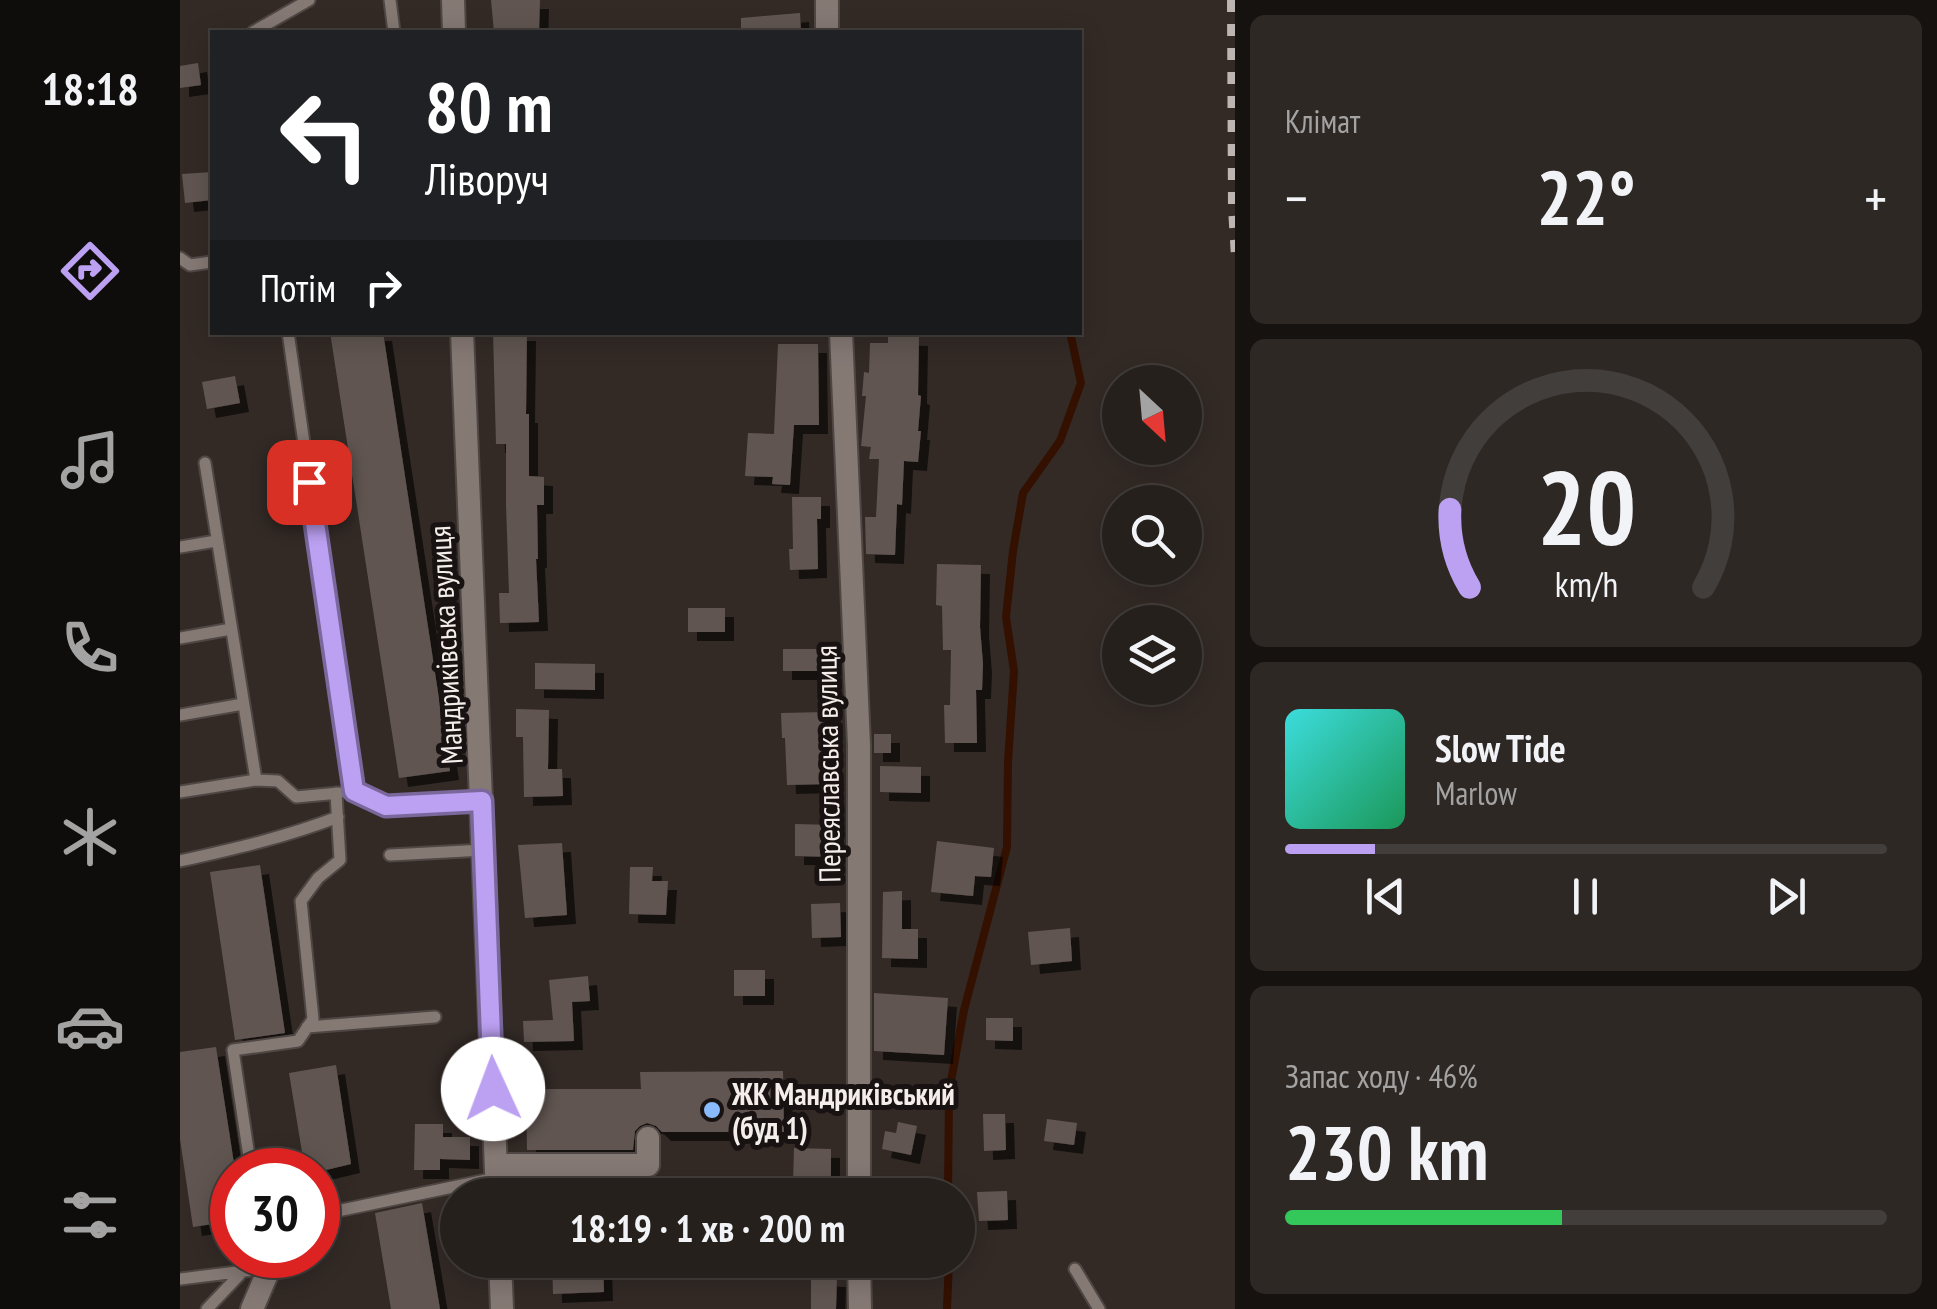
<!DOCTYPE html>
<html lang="uk">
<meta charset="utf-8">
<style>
body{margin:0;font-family:"PT Sans Narrow",sans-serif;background:#2e2825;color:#f1f3f6;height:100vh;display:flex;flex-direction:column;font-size:38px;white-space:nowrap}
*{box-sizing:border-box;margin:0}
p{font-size:32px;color:#a4a3a3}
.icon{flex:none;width:55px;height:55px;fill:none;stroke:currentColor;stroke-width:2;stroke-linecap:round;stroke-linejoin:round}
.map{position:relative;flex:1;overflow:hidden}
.sheet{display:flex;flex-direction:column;gap:15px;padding:15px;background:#15120f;width:702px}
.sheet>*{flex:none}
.banner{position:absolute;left:30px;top:30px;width:872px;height:305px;border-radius:0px;box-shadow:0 5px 25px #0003,0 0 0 2px #423e3b;background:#202124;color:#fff;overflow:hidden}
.needle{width:65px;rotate:154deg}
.buttons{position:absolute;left:922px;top:365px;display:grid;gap:20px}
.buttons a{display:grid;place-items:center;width:100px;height:100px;border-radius:50%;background:#26201c;box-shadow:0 5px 25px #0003,0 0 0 2px #423e3b;font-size:50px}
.speed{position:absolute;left:30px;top:1148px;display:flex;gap:20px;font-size:50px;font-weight:700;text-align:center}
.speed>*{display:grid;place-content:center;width:130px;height:130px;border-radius:50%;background:#26201c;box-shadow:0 5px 25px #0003,0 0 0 2px #423e3b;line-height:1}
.speed .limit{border:15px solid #d22;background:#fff;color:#111}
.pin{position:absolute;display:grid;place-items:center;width:85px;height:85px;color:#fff;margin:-42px;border-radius:20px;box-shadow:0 5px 15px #0006}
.me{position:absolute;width:110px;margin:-55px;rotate:358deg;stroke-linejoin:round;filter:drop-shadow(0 0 8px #0008)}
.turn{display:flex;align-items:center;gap:35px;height:210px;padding:0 50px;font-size:45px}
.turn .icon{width:130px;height:130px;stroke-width:2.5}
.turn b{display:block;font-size:70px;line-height:85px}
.then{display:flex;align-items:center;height:95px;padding:0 50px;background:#0003;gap:20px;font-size:38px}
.big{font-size:75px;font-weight:600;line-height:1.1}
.sheet .card{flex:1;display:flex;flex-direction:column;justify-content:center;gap:15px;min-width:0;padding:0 35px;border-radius:15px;background:#2e2825}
.sheet .dial{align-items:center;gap:0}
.dial svg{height:260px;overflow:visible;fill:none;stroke:#423e3b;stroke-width:7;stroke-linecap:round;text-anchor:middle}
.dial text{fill:#f1f3f6;stroke:none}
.song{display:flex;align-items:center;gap:30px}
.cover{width:120px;height:120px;border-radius:15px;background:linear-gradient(135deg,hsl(180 70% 55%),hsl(150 70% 35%))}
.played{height:10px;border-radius:5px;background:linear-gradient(90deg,#bca0f2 15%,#423e3b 15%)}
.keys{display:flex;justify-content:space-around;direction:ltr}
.heat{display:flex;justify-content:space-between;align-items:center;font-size:55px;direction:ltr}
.charge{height:15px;border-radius:8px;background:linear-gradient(90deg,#34c759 46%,#423e3b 0)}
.trip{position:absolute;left:260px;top:1178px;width:535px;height:100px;border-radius:50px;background:#26201c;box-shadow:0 5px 25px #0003,0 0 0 2px #423e3b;font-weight:600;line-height:100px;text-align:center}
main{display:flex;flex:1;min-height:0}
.tab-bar{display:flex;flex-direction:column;width:180px;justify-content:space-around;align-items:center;background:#0f0d0b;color:#a4a3a3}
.tab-bar .icon{width:70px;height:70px}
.tab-bar .active{color:#bca0f2}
.tab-bar b{font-size:45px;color:#f1f3f6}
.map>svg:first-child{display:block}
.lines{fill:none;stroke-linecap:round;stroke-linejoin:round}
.stream{stroke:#341000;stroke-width:8}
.building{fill:#605551;filter:url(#shadow)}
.lane-casing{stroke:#4f4744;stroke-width:15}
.street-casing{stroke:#4f4744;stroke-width:26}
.lane{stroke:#857974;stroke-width:11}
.street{stroke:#857974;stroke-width:22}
.rail{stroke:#bcb5b1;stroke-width:8;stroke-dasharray:12 12;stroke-linecap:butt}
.route-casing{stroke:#7a689d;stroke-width:25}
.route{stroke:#bca0f2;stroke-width:18}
.poi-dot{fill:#89bafc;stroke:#181312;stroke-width:4}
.labels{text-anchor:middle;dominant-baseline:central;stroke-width:10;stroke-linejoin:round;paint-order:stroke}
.street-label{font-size:30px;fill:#f4edea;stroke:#181312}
.poi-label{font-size:30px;font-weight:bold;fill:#f4edea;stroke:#181312;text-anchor:start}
</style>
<main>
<nav class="tab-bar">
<b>18:18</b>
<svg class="icon active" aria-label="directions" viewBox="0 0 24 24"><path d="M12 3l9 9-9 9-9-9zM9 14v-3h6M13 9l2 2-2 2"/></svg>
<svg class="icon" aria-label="music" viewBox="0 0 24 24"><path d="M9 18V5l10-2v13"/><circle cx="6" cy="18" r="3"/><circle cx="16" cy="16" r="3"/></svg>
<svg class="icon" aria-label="phone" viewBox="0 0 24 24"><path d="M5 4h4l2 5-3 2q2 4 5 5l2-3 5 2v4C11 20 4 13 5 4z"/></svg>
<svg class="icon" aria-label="climate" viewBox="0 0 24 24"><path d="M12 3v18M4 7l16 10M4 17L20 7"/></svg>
<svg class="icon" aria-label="car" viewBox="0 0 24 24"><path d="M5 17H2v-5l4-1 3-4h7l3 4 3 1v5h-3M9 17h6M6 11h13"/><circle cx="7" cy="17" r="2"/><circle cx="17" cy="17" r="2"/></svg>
<svg class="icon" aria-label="filters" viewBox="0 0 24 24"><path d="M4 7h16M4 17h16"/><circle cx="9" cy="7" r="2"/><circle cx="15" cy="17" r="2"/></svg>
</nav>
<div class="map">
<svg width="1055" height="1309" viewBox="0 0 1055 1309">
<defs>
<filter id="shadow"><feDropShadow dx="9" dy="9" stdDeviation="0" flood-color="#0009"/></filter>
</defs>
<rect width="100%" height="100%" fill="#332a26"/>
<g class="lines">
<path class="stream" d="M768,1195l1,-103 15,-82 43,-163 1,-85 6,-91 -8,-54 7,-66 10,-58 37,-52 21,-58 -11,-51
M767,1309l2,-49"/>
</g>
<path class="building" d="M311,0h49l-1,32h-45z
M620,13l1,19h-60v-14z
M18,63l3,22 -21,3v-22z
M32,172v28l-27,3 -3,-29z
M150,332h53l67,439 -51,7z
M313,332h34l-1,82h3v62l15,1v28h-7l1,54h-2l3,63 -39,1 -1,-30h10l-3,-89v-60h-10z
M708,336l31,1 -1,58 3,1 -3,35h3l-3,31 -14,-1 -2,44 -5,-1 -2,51 -29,-1 -1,-37h11l3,-58h-10l2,-12 -10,-1 5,-50h-4l2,-24 5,1 1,-30h18z
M598,344h40l1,81h-25l-4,60 -18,-1 1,-7 -28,-1 3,-43 26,1z
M55,376l5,27 -33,6 -5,-27z
M612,497h29v22h-4l1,50 -28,1 -1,-21h4z
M757,564l44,1 -1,62 3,37 -1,26h-6l1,53h-32l-1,-38h6l1,-55h-8l-1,-44 -6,-1z
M508,608h37v24h-37z
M603,649h35v22h-35z
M355,663l60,1v26l-60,-1z
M336,709l33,1 -1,59h14l1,27 -39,1 -1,-60h-7z
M646,712l3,72 -42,1 -2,-47h-3l-1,-25z
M694,734h17v19h-17z
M700,766l41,1v26l-41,-1z
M615,824l40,1 -1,32 -39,-1z
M757,841l57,7 -3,29 -16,-1 -2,20 -42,-4z
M382,843l5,72 -42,3 -7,-73z
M80,865l25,168 -50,7 -25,-168z
M450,867h23l-1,14h16l-2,34 -37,-1z
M722,891v38h16v30l-36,-1 1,-66z
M660,903l1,34 -29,1 -1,-34z
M890,928l2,33 -41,4 -3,-33z
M554,970h31v26h-31z
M408,976l2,25 -18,1 2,39 -50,1 -1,-21 30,-1 -4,-40z
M694,993l74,5 -4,57 -70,-4z
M806,1018h27v23l-27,-1z
M36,1047l19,123h-3v51l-39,6 -13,-88v-87z
M156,1065l15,99 -25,6h-21l-16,-97z
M603,1071l1,61h-122l-6,-6 -9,-3 -7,3 -5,5 -2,19h-106l-1,-61h115l-1,-17z
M803,1114h22l1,36 -22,1z
M867,1119l30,4 -3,22 -30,-4z
M718,1122l19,4 -6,29 -29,-6 3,-18 11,2z
M235,1124h28v13h27v23l-30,-1v11h-26z
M614,1148l37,1v36l-38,-2z
M827,1191l1,29 -29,1 -2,-29z
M242,1203l18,106h-49l-16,-96z
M372,1260h51l1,32 -51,2z
M631,1277l26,1 -1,31h-25z"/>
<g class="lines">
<defs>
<path id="lane" d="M210,0l4,32
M73,32l56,-32
M0,258l10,7 22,-3
M108,332l66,459 33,15 95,-5
M25,463l51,317
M0,547l36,-6
M0,638l51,-9
M0,715l63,-11
M0,792l76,-12 22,1 18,16 43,-4
M210,855l94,-5
M0,861c54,-12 106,-24 158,-44
M127,1027l128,-10
M71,1170l-18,-120 65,-9 15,-22 -12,-118 17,-23 22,-18 -4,-67
M138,1215l178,-37
M895,1269l24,40
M0,1279l73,-9 11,-15
M27,1309l38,-40"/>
<path id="street" d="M273,0l1,32
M647,0v32
M282,332l35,863
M661,332l18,413v450
M316,1165h152v-27
M320,1260l2,49
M679,1260l1,49
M72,1309l23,-54"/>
</defs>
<use href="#lane" class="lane-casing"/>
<use href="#street" class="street-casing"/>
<use href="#lane" class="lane"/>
<use href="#street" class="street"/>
<path class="rail" d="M1051,0l1,208 3,49"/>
</g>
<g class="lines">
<defs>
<path id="route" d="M129,482l45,309 32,15 96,-5 11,288"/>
</defs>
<use href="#route" class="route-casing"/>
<use href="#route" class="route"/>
</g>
<circle class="poi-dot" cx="532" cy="1110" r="10"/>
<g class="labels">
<g class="street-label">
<text transform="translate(265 645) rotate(-93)">Мандриківська вулиця</text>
<text transform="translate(647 764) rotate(-91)">Переяславська вулиця</text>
</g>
<g class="poi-label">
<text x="552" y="1093">ЖК Мандриківський<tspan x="552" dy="34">(буд 1)</tspan></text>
</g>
</g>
</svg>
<div class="buttons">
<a><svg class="needle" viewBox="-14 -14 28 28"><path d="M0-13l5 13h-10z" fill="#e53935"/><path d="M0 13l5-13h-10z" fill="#a4a3a3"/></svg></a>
<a><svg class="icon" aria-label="search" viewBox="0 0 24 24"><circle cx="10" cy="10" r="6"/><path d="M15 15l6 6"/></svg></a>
<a><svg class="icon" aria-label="layers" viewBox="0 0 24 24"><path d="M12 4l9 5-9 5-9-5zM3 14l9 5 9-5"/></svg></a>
</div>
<div class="speed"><div class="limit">30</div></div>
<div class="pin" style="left:129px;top:482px;background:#d93025"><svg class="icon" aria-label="arrive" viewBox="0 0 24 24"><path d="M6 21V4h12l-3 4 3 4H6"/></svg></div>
<svg class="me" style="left:313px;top:1089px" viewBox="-20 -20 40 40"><circle r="19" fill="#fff"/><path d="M0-13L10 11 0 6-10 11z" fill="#bca0f2"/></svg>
<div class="trip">18:19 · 1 хв · 200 m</div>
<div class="banner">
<div class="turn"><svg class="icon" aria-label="left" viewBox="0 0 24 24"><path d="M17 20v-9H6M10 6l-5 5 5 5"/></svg><div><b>80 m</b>Ліворуч</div></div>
<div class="then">Потім<svg class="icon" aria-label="right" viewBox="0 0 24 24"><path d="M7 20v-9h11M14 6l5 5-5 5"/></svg></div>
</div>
</div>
<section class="sheet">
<div class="card"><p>Клімат</p>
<div class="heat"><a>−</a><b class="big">22°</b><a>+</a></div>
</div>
<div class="card dial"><svg viewBox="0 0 100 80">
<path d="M14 69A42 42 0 1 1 86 69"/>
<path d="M14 69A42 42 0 0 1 8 45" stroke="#bca0f2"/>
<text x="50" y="56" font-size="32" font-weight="700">20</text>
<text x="50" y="72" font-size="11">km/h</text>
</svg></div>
<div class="card">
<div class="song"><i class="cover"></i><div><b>Slow Tide</b><p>Marlow</p></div></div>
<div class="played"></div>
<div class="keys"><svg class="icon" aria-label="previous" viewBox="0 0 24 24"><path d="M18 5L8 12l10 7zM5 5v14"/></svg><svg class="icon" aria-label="pause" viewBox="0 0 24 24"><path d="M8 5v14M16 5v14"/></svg><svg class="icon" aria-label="next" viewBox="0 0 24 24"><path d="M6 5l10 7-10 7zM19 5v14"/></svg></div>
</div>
<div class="card"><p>Запас ходу · 46%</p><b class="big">230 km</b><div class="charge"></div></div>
</section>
</main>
